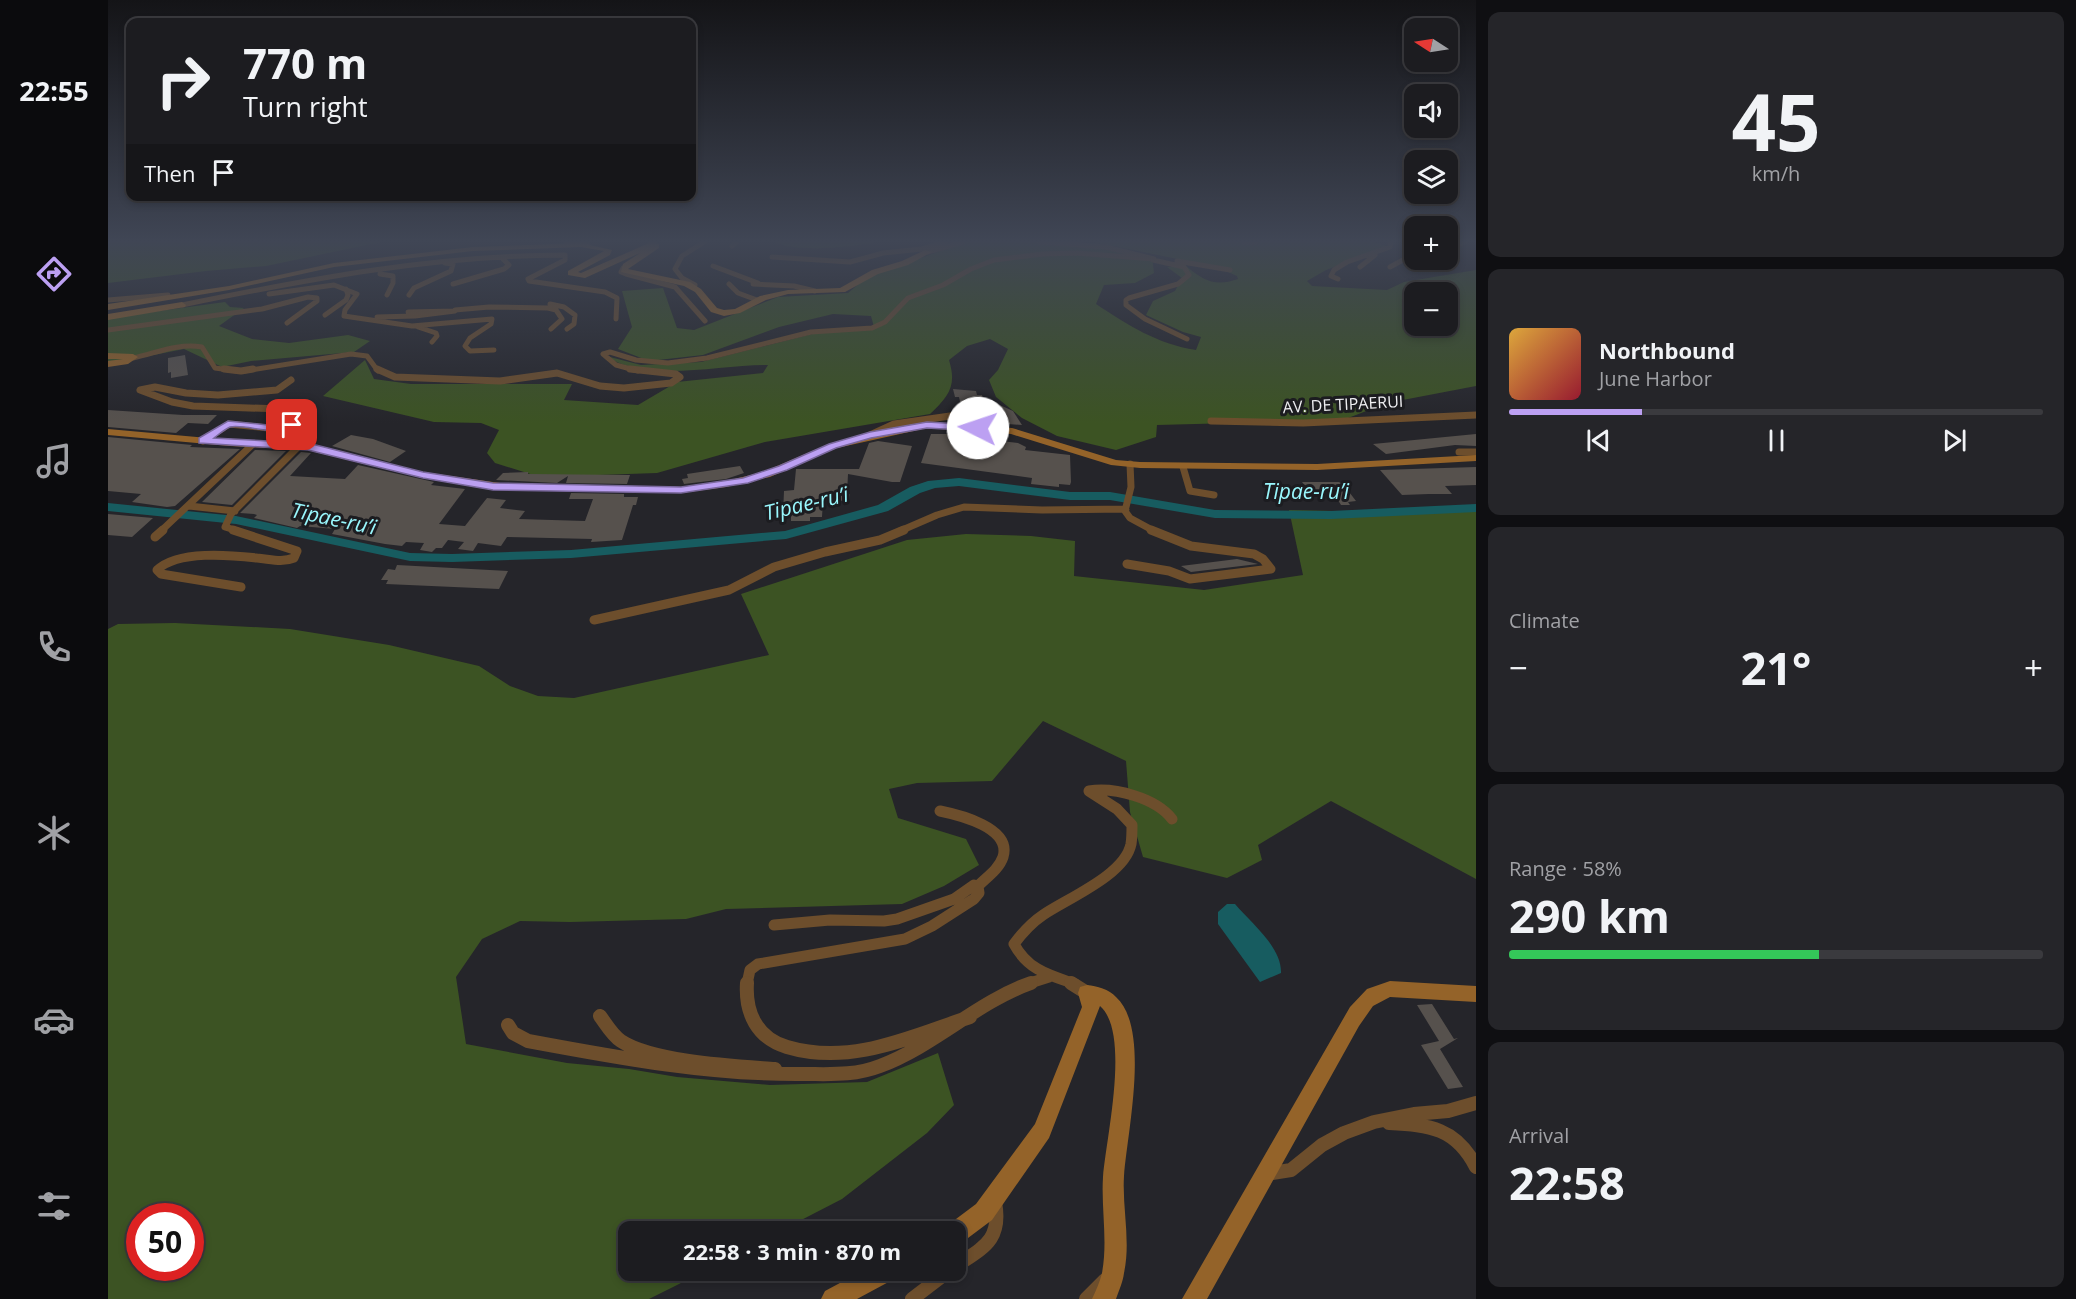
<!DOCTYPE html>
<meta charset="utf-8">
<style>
body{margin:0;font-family:"Open Sans",sans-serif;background:#252529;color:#f1f3f6;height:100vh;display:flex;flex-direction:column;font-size:22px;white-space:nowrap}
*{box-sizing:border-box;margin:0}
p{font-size:20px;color:#a0a1a5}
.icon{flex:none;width:33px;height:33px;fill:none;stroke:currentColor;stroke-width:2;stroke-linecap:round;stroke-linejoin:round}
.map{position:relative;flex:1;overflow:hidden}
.details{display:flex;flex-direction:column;gap:12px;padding:12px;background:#0f0f12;width:600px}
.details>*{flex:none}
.top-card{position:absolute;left:18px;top:18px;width:570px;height:183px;border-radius:12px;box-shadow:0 3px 9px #0003,0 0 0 2px #3a3a3e;background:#1c1c20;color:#f1f3f6;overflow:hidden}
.needle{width:39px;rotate:282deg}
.fabs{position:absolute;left:1296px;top:18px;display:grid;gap:12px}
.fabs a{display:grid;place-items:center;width:54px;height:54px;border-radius:12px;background:#1c1c20;box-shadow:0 3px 9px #0003,0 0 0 2px #3a3a3e;font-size:30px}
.speed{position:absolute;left:18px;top:1203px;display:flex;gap:12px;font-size:30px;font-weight:700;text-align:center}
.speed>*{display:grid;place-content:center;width:78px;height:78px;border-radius:50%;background:#1c1c20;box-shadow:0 3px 9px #0003,0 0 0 2px #3a3a3e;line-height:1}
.speed .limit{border:9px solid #d22;background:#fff;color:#111}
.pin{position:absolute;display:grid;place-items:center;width:51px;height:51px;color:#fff;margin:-26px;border-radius:12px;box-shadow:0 3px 9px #0006}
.me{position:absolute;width:66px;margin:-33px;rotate:274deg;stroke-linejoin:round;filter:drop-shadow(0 0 4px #0008)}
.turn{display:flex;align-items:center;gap:21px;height:126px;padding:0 18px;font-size:27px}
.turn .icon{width:78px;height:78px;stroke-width:2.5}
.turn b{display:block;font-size:42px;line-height:51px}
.then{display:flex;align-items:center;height:57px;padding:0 18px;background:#0003;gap:12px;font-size:22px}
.big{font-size:45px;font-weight:700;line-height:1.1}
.details .card{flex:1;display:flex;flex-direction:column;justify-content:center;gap:9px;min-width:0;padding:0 21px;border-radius:12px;background:#252529}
.details .dial{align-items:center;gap:0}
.dial b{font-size:78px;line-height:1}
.song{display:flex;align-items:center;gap:18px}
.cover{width:72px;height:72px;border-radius:9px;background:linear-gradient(135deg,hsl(40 70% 55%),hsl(350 70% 35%))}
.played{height:6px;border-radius:3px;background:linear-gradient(90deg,#bca0f2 25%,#3a3a3e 25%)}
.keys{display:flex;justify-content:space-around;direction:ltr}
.heat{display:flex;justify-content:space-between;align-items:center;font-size:33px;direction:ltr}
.charge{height:9px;border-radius:4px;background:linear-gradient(90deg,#34c759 58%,#3a3a3e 0)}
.trip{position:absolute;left:510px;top:1221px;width:348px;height:60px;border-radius:12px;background:#1c1c20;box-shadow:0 3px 9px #0003,0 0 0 2px #3a3a3e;font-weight:700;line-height:60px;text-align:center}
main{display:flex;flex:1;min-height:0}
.menu{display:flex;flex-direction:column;width:108px;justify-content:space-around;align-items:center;background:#0b0b0d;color:#a0a1a5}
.menu .icon{width:42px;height:42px}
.menu .current{color:#bca0f2}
.menu b{font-size:27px;color:#f1f3f6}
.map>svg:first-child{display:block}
.green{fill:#3c5323;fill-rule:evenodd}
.water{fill:#175c60}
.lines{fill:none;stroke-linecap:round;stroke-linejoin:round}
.river{fill:#175c60;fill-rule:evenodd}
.building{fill:#56514d}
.street-far4{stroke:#6d4e2c;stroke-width:5}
.street-far3{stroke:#6d4e2c;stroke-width:7}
.street-far2{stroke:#6d4e2c;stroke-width:9}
.street-far1{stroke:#6d4e2c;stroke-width:11}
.street{stroke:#6d4e2c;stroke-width:14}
.secondary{fill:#946329;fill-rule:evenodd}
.route{fill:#bca0f2;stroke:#7a689d;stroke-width:1.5}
.labels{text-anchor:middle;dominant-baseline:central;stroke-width:6;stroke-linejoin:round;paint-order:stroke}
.far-street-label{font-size:16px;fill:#efeff2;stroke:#1c1c20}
.water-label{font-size:21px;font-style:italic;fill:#99f7fd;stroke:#1c1c20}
</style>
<main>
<nav class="menu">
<b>22:55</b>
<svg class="icon current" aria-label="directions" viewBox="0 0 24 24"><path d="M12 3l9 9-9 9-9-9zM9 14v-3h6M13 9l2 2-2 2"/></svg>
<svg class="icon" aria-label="music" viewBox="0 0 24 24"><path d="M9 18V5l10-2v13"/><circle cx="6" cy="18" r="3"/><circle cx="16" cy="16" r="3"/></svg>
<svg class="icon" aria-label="phone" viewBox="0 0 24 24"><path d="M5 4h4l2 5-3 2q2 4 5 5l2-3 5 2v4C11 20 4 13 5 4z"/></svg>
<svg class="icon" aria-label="climate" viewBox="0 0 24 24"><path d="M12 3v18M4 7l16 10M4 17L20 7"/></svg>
<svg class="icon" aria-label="car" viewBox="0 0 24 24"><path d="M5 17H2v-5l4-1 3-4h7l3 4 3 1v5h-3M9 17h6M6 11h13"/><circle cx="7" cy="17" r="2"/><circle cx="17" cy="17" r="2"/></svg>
<svg class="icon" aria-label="filters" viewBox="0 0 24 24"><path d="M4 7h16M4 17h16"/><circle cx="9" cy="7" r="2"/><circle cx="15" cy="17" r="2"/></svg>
</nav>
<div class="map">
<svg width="1368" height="1299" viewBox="0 0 1368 1299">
<rect width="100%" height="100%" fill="#25252a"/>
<path class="green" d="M0,242h273l-115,24 -60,5 -98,12z
M667,242h101c-22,5 -81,11 -101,0z
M858,242c61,0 126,-4 183,18l3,-4 2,17 -19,10 -31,2 -8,19c32,21 61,40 100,46l5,-13 -18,-5 -37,-17 7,-14 22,-10 7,-13 -15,-11 19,-1c18,15 29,21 52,13l-1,-3 -20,-9 -123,-25h281l13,5 -62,23 -19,11 5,5 75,4 17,-8 72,-12v116l-89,17 -44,17 -186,5 -1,12 -40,13 -59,-14 -35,-18 -26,-21 -7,-17 9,-10 10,-21 -18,-10 -23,7 -18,14c8,26 0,36 -19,54l-165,28 -108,31 -117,4 -45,-14 -8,-10 12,-23 -18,-7 -47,-1 -111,-26 42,-36 9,19 37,5h161l-8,16 74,5 39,-23 86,-9 5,-8c-47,-1 -122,19 -162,-9l35,9 60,-3 123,-31 50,-4 -3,-11 -38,-2 -54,13 -76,28 -54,6 -31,-12 14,-22 -10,-36 41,-3 14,40 17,2 84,-33 70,-4 19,-16zM1306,292h34v34h-34z
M117,302l5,5 14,1 -25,18 33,13 37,4 59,-8 22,6 -16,11 -103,9 -29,6 -38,-18 -76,15v-46z
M1368,505v374l-145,-78 -73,44 4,15 -35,18 -84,-21 -13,-45 -4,-51 -83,-40 -51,60 -75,2 -28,6 9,29 68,21 13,26 -35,21 -42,18 -176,5 -40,10 -116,3 -50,-1 -38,18 -26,38 10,67 101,19 62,6 48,8 93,8 97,-3 71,-29 16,52 -27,28 -85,66 -62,32 -152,1v38l77,1 -56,28h-541v-670l10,-5 57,-1 115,6 99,16 90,21 31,20 28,10 36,2 195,-43 -28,-61 166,-54 59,-6 65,2 44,5 -1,35 130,14 99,-15 -14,-65 92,2zM32,1216h50v52h-50z"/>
<path class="water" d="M1119,904h8c16,19 47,43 46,69l-21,9 -42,-58v-12z"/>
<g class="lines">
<path class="river" d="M851,478l111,14h40l105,18 116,1 145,-7v8l-145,7 -116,-1 -105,-18h-40l-111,-14 -24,2 -15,5 -32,18 -102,28 -215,19 -119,4 -42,-1 -174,-37 -128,-13v-8l128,13 174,37 42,1 119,-4 214,-19 93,-26 32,-18 18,-6z"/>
</g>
<path class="building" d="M77,355l3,20 -17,3v-6l-3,1v-15z
M845,389l23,2 1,4h5l3,10 6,-4 22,10 9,14 -58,-4 -5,-24h-4z
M0,410l75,5h34l-9,9 -20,-1 -12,10 -68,-6z
M843,432l9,1v3l58,7 8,4 -1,3 45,5 1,27 -1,3 -11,-1v3l-28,-3 1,-6 -111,-15 10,-29h20z
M1368,434v12l-21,-1 -69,9 -13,-10z
M243,435l22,4 33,12 -16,11 -58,-16z
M0,437l84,8 -2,2 50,2 -65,57 -8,1 -35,-5 9,-8 -33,-3z
M770,441l34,5 -12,36h-8l-44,-8 -1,20h3l-1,7 -26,-1 -1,17h-12v4h-19v-6h-8l1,-24 10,-1 2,-21h63l10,-26z
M147,450l31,1 -54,54 -30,-3z
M193,452l10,1 -21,23 55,3 13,-14 76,17 -3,3 34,4 -26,35 26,2 22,-28 19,2 -6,8 25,3 -6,8 66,2 8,-22h-24l2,-6 53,1v3h14l-2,8h-3l-11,35 -31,2 1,-3 -85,-2 -6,9 -23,-3 -5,8 -15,-2 6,-7 -16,-2 -6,8h-6l-4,4 -12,-2 4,-7 -18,-1 -4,4 -17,-2 -53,-10 3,-5 -35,-3 -3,2 -43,-10 3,-3 -3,-1 -14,-1z
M632,466l4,7 -18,6 -42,5 -2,-5 6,-1 -1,-4z
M1368,467v18l-31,1 7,8h-23l-27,1 -22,-25z
M420,472v2l102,1 -3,9 -61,-1 2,-7 -11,7 -61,-3 7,-7z
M1194,482h37l4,2 13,17 -8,1 2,3h-9l-8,-13 -24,-1z
M0,514l45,4 -21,19 -24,-2z
M1129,559l21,5 -67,8 -10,-6z
M289,565l111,6 -9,18 -113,-5 2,-4h-7l7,-11 7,1z
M1324,1004l22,35 4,-1 -18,11 23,38 -15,2 -27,-44 18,-4 -22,-36z"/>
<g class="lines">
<path class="street-far4" d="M458,242l22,3
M543,242l3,1
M838,242l-24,7 6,3 35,-10
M1136,242h12
M1303,242h3
M624,246l5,-4
M1340,250l16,-8
M664,257l78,5 33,-9 39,-4
M1045,260l31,7 5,8 -11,9 -49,14 -3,2v5l19,14 42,20
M1069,261l53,9
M605,266l45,17
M1252,267l15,-12
M1282,267l24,-13
M515,268l-2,4 5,2 49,13 30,34
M272,274l13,2v7l-6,12
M1230,279l-7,-3 3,-6 13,-8 43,-15 1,-5
M345,284l51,-15 5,-4 -6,-6
M621,284l9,9 19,7
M645,284l41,2 21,5
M586,287l1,-2 -13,-7 -7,-9 7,-13 22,-14
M161,294l65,-9 23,9 -12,16 -1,6 68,10 80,-7 -1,5 -21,14 -5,8 5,5 24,-1
M301,295l5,-7 37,-17 2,-7 -8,-1
M0,300l60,-5
M442,304l14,3 11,8 -1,9 -7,5
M74,305c127,-26 253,-50 383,-50v5l-37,19 1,2 76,11 12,6 -1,21
M347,310l34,-3 59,1 8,2 6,9 -11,10
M217,315l21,-15 2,-5 -2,-6
M269,317l38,-1 40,-5 -47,1
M310,327l18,6 1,3 -5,6
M0,330l154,-21 46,-12 9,1v3l-30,22
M25,358c24,-5 44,-15 69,-11l13,21 22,3
M136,371l107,-17 16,2 11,15
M530,371l-22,-6 -13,-11 7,-2 26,8 32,3 39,-5 104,-26 61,-4 13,-6 23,-24 35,-13 28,-16 23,-9 49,-6 33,-1 78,6 -48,-12 -66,-5"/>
<path class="street-far3" d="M116,369l17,2 12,-2
M269,369l18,8 105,4 57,-8 43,13 24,2 47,-5 9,-6 -4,-3 -46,-5
M1103,421l92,2 173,-8
M762,435l24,-11 63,-9
M95,441l26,-17 39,4 24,-2 4,-9 -6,-6 -9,-2 -88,-3 -21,-4 -32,-12 15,-3 31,6 32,2 59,-5 14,-10
M1351,452h17
M1022,464l1,23 -6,24 5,7 24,13
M1075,467l7,24 24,4
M81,506l46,5
M53,531l92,-87
M130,531l-13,-4 6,-13 68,-68
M792,531l37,-16 27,-8 78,3 84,-1"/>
<path class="street-far2" d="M125,530l64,21 -3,7c-12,5 -24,1 -37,0 -27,-3 -79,-8 -100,12l4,4 80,13
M47,537l8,-7
M1019,564l42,7 21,8 81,-10 -8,-10 -9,-5 -63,-8 -40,-16
M486,620l135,-30 45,-23 51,-15 55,-12 24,-10"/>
<path class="street-far1" d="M832,811c20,4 72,17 63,46 -4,12 -16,20 -25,29
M639,984l3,-14 8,-6 147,-25 27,-13 42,-27 5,-6 -1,-7 -4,-1 -20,14 -57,20 -13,2 -54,-1 -56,5
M919,984l22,-7
M967,984c-26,-9 -47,-14 -61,-40 9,-12 17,-21 29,-29 25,-17 82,-40 88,-71 1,-6 1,-13 1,-19l-15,-16 -28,-18c26,-4 67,7 83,28"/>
<path class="street" d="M639,983c-2,30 10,55 40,64 64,19 123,-10 183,-30
M963,983l16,10
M492,1016c6,8 12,19 21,25 32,21 115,25 154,28
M400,1025l5,8 15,8c91,17 182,34 276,33 26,0 50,2 76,-8 54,-20 97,-64 151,-83
M1281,1123c41,2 67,5 87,44
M1158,1174l25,-4 31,-25 22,-12 30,-11 40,-8 34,-3 28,-8
M848,1266c28,-19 46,-26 39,-64
M804,1299l38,-29
M978,1299l19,-19"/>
<path class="secondary" d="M473,243l31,7 -2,5 -32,17 3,1 68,-30 10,1v4l-31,21 62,13 11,7 16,19 7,2 11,-1 25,-13 28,-6 52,-2 32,-18 30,-9 23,-11 7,2 -24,13 -30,9 -33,18 -57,2 -22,6 -26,13 -16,3 -13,-4 -16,-20 -11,-6 -63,-14 2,-8 17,-11 -55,25 -17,-3v-4l36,-20 -23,-4 -108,4 -139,16 -105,23 -121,20v-6l121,-18 105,-23 139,-16z
M74,302l4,3 -1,2 -77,13v-6z
M0,353l25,1 5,3 -10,7 -20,3v-6l15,-2h-15z
M819,422l85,6 104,32 24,2 177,2 159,-9v6l-159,9 -177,-2 -29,-3 -100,-31 -84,-6 -90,20 -67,29 -44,10 -45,6 -174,-3 -84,-12 -116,-28 -77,-4 -122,-11v-6l122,11 77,4 116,28 84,12 174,3 45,-6 37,-9 66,-28 32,-9z
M1282,981l86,5v16l-86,-5 -17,9 -14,20 -152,273h-25l168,-292 17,-18z
M979,985c10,1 22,4 29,12 35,32 11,136 8,179 -2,32 7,65 0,97 -1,9 -5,17 -8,26h-24c4,-9 8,-17 10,-26 6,-32 -1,-65 1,-96 3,-39 28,-144 -3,-171l-51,132 -57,82 -28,21 -8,3v-12h-10l2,-7 28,-21 59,-80 47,-117 -4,-14 2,-6z
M756,1270h35l-3,8 -39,21h-36l4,-8z"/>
</g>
<linearGradient id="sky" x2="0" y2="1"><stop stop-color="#141417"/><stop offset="0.57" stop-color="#404655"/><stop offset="1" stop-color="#404655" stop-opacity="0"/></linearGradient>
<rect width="1368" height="423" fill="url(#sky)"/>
<path class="route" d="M120,421l40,4 24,-3 5,3c-18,14 -51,-2 -67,2 -5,2 -12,8 -16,11l94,5 115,29 70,11 188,4 62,-9 36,-12 50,-22 41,-12 57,-10 51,3 5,3 -5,3 -51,-3 -56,10 -35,10 -49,22 -39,13 -67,10 -188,-3 -70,-12 -115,-28 -109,-7v-5z"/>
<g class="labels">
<g class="far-street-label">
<text transform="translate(1235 404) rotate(-3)">AV. DE TIPAERUI</text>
</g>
<g class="water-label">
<text x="1198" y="491">Tipae-ru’i</text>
<text transform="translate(698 503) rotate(-13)">Tipae-ru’i</text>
<text transform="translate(226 518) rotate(12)">Tipae-ru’i</text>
</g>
</g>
</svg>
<div class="fabs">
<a><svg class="needle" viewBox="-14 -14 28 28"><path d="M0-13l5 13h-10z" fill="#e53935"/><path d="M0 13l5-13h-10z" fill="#a0a1a5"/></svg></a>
<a><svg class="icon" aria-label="sound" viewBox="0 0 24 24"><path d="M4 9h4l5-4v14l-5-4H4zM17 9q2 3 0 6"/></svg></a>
<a><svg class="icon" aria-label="layers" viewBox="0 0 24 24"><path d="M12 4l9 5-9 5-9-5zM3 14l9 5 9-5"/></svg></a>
<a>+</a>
<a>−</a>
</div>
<div class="speed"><div class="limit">50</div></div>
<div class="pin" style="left:184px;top:425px;background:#d93025"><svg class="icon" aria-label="arrive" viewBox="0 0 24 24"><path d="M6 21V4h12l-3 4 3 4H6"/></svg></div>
<svg class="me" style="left:870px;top:428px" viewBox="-20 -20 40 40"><circle r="19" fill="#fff"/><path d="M0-13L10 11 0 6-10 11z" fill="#bca0f2"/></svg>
<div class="trip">22:58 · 3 min · 870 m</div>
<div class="top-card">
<div class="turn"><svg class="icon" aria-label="right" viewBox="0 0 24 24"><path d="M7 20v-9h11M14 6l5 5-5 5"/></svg><div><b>770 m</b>Turn right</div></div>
<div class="then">Then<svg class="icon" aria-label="arrive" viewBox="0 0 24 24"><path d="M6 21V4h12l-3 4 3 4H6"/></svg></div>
</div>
</div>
<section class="details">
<div class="card dial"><b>45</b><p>km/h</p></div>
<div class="card">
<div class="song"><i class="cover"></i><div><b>Northbound</b><p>June Harbor</p></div></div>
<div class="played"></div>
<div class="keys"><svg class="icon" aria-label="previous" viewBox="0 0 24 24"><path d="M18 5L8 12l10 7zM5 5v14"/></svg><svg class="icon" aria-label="pause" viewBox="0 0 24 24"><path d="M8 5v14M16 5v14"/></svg><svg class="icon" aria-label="next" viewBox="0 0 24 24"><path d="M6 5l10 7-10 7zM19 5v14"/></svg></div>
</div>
<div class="card"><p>Climate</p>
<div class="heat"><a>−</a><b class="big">21°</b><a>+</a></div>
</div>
<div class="card"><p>Range · 58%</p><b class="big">290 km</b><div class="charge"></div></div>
<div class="card"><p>Arrival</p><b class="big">22:58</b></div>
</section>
</main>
